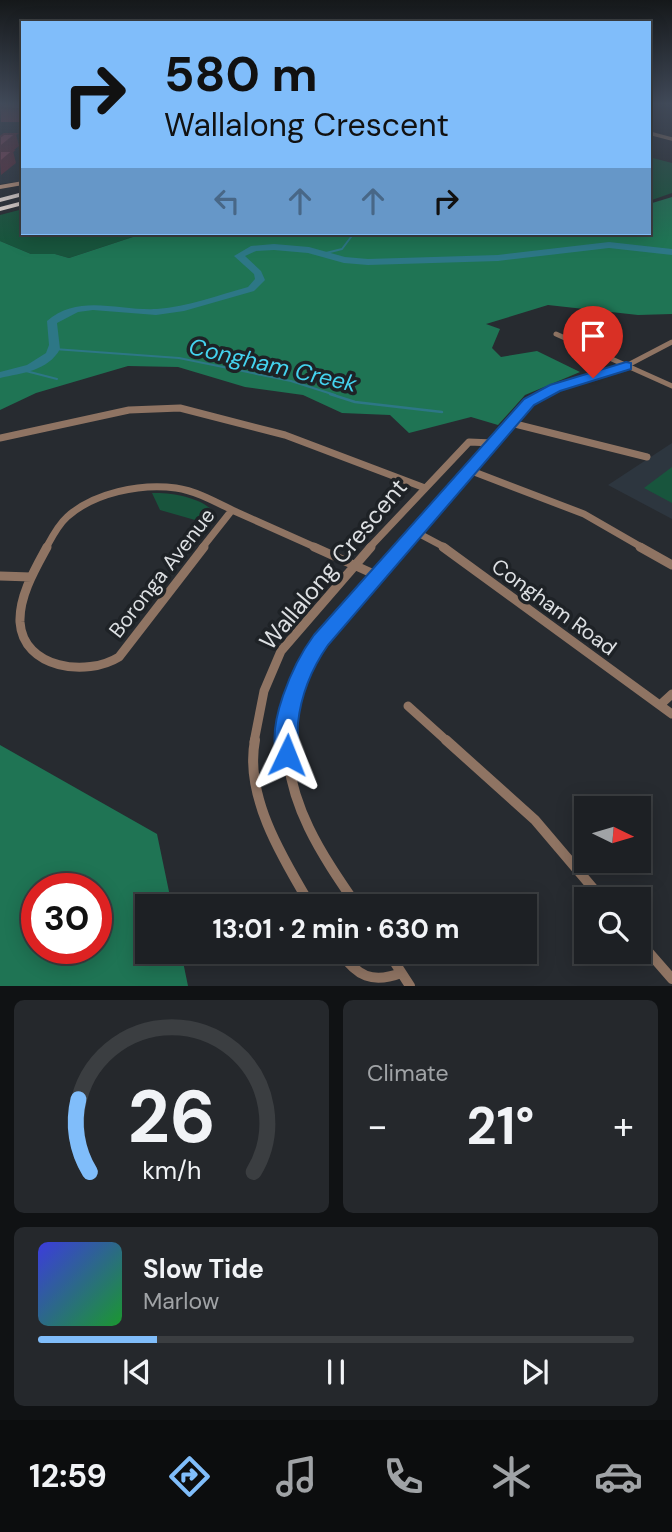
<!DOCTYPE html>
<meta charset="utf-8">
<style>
body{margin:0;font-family:"DM Sans",sans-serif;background:#25282c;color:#f1f3f6;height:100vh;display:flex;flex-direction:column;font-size:26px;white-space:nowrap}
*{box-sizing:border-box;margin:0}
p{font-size:23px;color:#a0a3a6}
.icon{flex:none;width:38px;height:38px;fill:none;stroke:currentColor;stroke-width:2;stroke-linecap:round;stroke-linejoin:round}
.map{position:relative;height:986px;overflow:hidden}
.sheet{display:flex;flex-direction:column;gap:14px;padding:14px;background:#101214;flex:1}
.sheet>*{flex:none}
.hud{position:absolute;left:21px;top:21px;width:630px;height:214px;border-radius:0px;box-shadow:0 4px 18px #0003,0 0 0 2px #3b3e41;background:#80bdfa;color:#111;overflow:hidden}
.needle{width:46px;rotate:95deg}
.buttons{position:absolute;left:574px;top:796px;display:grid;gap:14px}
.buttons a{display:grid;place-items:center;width:77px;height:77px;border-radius:0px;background:#1d2024;box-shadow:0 4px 18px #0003,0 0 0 2px #3b3e41;font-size:35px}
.speed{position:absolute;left:21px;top:873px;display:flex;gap:14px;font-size:35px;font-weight:700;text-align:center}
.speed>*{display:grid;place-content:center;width:91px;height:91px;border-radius:50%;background:#1d2024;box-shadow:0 4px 18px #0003,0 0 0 2px #3b3e41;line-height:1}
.speed .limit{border:10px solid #d22;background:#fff;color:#111}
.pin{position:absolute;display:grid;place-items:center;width:60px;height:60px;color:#fff;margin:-72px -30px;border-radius:50% 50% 50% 0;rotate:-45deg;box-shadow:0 0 7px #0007}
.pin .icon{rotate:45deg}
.me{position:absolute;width:77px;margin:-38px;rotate:2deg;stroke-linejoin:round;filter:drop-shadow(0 0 5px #0008)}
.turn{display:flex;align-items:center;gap:24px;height:147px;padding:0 28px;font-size:32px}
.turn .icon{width:91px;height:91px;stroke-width:2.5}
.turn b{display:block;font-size:49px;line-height:60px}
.lanes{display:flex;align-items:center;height:66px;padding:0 28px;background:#0003;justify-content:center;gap:35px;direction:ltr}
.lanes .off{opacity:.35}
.big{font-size:52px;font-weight:700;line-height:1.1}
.sheet .tile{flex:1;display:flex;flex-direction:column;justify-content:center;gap:10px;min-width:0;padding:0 24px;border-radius:10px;background:#25282c}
.sheet .dial{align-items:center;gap:0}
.dial svg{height:182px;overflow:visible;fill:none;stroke:#3b3e41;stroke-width:7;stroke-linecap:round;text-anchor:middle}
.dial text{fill:#f1f3f6;stroke:none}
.song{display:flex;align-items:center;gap:21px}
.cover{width:84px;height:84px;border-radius:10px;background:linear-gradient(135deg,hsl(240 70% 55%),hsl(130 70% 35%))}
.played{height:7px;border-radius:4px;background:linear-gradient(90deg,#80bdfa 20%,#3b3e41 20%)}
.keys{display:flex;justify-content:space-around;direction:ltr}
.heat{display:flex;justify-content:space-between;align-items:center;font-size:38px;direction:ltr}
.sheet .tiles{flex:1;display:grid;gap:14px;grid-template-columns:1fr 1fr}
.tile:last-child{grid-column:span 2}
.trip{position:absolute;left:135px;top:894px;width:402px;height:70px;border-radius:0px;background:#1d2024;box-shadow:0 4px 18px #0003,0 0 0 2px #3b3e41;font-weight:700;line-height:70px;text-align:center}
.dock{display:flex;height:112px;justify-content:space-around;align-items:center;background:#0c0d0e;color:#a0a3a6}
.dock .icon{width:49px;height:49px}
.dock .active{color:#80bdfa}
.dock b{font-size:32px;color:#f1f3f6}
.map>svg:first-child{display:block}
.built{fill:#2d363f}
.green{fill:#18553d}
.forest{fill:#1f7454;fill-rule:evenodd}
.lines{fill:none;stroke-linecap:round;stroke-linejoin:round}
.stream-far1{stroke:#2d7786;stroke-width:2}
.stream{stroke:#2d7786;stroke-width:2.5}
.river{fill:#2d7786;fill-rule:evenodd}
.street-far4{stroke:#8f7463;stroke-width:3.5}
.street-far3{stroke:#8f7463;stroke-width:5}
.street-far2{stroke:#8f7463;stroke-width:7}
.street-far1{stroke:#8f7463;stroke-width:9}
.street{stroke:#8f7463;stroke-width:10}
.secondary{fill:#c89d82;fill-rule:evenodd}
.highway{fill:#f5e7df;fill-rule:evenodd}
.wall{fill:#753c4f}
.shaded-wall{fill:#5f3140}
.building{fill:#88465c;stroke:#5f3140;stroke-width:2}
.route{fill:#1a73e8;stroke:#114b97;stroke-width:2}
.labels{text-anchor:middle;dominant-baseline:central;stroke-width:7;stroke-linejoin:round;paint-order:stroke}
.street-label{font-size:21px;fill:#dcdfe2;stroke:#1e2226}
.water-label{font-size:23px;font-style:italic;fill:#44d3ef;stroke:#1e2226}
.near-street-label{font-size:24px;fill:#dcdfe2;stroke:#1e2226}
</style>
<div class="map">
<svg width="672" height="986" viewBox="0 0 672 986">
<rect width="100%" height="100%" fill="#272b30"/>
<path class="built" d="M0,103h23v78l-23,3z
M672,443v76l-64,-34z"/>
<path class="green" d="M649,157l23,6v30l-23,8z
M23,209v24h122l-76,25 -14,-4h-24l-31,-13v-26z
M672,467v36l-28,-15z
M152,493c20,-1 52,5 64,21l-7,10 -49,-14z"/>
<path class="forest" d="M672,197v117l-34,1 -90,-10 -62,19 14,5 -8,19 9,9 36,-6 43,21 -55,23 -27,30 -27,-8 -62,16 -19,-18 -48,-2 -39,-18 -58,-8 -67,-20 -50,-1 -92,27 -36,17v-169l31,13h24l14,4 76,-25h504v-29z
M0,745l157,89 15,72h-25v46h34l7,34h-188zM37,889h59v59h-59z"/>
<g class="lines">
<path class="stream-far1" d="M322,254l20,-5 12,-16
M54,349l125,9 112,23 44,14
M22,370l35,9"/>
<path class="stream" d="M330,394l25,8 87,10"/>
<path class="river" d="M609,242l63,7v6l-63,-7 -111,13 -130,4 -24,-2 -36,-10 -34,-3 -18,1 -11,5 16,15 4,9 -11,11 -70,20 -28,4 -63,-5 -15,2 -21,11 3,26c-12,22 -38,24 -60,29v-6l27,-7 19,-12 3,-8 -2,-24c32,-28 72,-10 110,-12 31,-2 61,-14 91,-22l7,-8 -1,-5 -20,-18 17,-10 23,-2 35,3 36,10 23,2 130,-4z"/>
<path class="street-far4" d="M649,133l23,6"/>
<path class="street-far3" d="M556,334l116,52
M626,366l46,-24
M541,395l14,-7 71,-22"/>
<path class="street-far2" d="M511,423l136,34
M0,438l129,-28 51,-2 105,27 140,53
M469,470l115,44 59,34
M232,510l85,38
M414,531l32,17
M46,548c6,-11 12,-23 21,-31 26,-24 74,-34 109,-29 20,3 38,13 56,22
M202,548l30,-38
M369,548l100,-106 24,1
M399,548l130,-146 15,-8"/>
<path class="street-far1" d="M47,547c-12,22 -28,49 -27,75 3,47 67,55 99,35l85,-110
M314,547l62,28
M443,547l229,167
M640,547l32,18
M0,576l31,1
M660,705l12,-11
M408,706l40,36
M254,742l10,-51 17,-40 90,-104
M287,742c4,-86 60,-134 113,-195"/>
<path class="street" d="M255,740c-11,56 28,119 56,166
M287,740c0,64 35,115 70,166
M446,740l89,80 68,80
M639,941l33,38
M340,952c17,24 32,32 61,21
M388,952l22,34"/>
<path class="secondary" d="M23,181v4l-23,4v-4z"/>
<path class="highway" d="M23,192v4l-23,6v-4z
M23,201v4l-23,6v-4z"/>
</g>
<path class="wall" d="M0,103h23v19h-22z"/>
<path class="shaded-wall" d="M16,134l3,12 -19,15v-14z
M13,151l3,12 -15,12 -1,-13z"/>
<path class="building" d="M7,103h16v6l-23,-1v-1z
M4,134h12l-16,13v-10z
M0,151h13l-13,11z"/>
<linearGradient id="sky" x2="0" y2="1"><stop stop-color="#15181a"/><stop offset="0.43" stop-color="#414a59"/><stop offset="1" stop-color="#414a59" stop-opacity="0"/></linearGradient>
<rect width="672" height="241" fill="url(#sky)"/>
<path class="route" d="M626,362l5,1v6l-71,22 -26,14 -206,240c-16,23 -27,50 -30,78 -1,13 2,26 -3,38l-8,3 -8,-3c-16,-33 15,-99 35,-126l210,-236 26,-14z"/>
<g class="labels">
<g class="street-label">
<text transform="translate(162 573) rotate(-52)">Boronga Avenue</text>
<text transform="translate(554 607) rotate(36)">Congham Road</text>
</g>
<g class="water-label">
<text transform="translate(273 365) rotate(13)">Congham Creek</text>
</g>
<g class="near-street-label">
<text transform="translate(333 564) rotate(-50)">Wallalong Crescent</text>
</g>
</g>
</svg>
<div class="buttons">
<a><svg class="needle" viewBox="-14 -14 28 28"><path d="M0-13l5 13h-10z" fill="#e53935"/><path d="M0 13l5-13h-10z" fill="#a0a3a6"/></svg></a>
<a><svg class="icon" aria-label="search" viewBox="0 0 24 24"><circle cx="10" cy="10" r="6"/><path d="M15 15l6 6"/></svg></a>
</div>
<div class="speed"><div class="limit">30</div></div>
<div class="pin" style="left:593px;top:378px;background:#d93025"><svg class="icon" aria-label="arrive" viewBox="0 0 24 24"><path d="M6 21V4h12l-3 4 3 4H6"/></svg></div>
<svg class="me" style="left:287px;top:755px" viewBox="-20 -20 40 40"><path d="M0-17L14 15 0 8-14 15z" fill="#1a73e8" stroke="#fff" stroke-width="4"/></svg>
<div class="trip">13:01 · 2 min · 630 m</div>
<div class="hud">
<div class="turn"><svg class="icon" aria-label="right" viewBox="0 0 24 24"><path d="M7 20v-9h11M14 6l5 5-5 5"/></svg><div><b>580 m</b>Wallalong Crescent</div></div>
<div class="lanes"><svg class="icon off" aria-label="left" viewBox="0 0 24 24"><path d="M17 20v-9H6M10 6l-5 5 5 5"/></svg><svg class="icon off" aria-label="ahead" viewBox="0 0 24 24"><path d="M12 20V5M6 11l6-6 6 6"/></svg><svg class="icon off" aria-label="ahead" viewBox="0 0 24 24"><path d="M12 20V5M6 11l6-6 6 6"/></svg><svg class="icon" aria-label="right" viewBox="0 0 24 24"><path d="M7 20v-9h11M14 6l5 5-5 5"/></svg></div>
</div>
</div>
<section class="sheet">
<div class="tiles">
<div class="tile dial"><svg viewBox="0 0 100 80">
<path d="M14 69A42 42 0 1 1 86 69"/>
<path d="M14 69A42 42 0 0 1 9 37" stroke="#80bdfa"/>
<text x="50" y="56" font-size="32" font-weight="700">26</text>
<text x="50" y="72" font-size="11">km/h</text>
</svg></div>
<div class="tile"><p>Climate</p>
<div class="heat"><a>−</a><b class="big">21°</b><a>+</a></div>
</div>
<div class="tile">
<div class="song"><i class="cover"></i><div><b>Slow Tide</b><p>Marlow</p></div></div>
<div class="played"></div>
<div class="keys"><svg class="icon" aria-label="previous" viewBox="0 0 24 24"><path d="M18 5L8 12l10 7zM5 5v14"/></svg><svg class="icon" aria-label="pause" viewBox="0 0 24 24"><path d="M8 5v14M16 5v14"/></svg><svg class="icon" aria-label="next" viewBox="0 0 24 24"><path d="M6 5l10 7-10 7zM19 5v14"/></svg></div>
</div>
</div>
</section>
<nav class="dock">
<b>12:59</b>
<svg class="icon active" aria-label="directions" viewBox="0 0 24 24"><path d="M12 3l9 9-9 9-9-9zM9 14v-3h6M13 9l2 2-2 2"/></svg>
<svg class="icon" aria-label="music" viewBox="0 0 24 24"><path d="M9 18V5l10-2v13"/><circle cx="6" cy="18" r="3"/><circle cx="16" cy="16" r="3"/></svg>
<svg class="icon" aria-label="phone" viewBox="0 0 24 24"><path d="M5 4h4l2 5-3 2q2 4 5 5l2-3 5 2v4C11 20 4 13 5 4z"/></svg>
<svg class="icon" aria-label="climate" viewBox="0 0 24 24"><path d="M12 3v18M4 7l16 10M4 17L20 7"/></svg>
<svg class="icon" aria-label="car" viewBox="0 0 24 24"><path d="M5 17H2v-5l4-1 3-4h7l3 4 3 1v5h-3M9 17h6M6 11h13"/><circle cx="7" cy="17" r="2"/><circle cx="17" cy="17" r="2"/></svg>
</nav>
